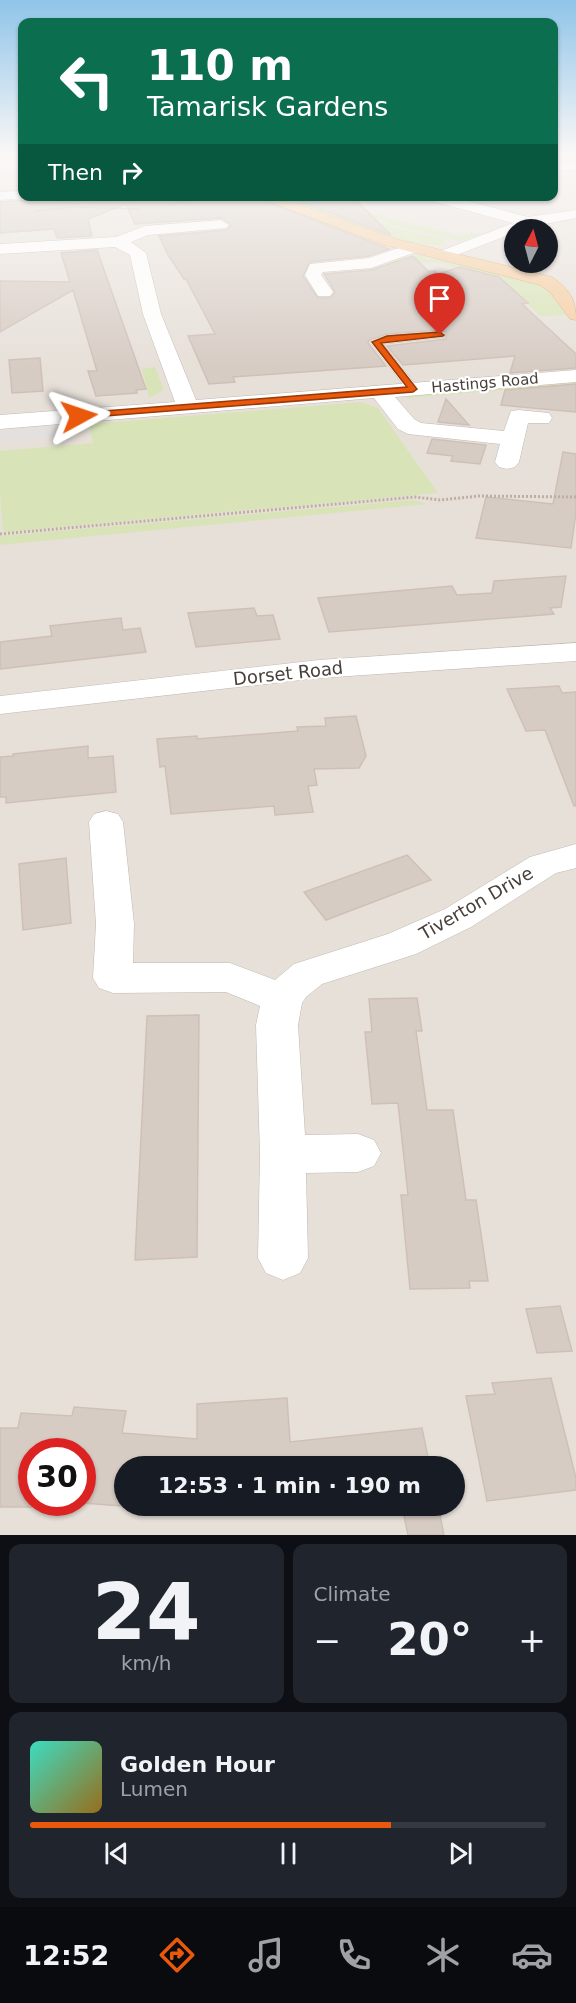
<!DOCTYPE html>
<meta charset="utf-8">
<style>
body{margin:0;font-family:"DejaVu Sans",sans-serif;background:#20242c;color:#f1f3f6;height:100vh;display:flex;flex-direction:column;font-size:22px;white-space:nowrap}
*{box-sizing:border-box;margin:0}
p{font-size:20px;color:#9ea1a6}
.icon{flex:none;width:33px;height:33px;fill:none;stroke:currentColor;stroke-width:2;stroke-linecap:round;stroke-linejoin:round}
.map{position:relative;height:1535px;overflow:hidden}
.drawer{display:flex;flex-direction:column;gap:9px;padding:9px;background:#0d0f14;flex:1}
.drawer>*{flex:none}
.top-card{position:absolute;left:18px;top:18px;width:540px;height:183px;border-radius:12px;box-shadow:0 2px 4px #0004;background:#0b6e4f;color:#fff;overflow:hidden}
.needle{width:39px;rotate:6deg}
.controls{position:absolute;left:504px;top:219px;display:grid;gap:12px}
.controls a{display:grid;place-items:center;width:54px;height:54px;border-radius:50%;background:#171b24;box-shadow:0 2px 4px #0004;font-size:30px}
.speed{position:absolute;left:18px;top:1438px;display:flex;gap:12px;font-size:30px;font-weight:700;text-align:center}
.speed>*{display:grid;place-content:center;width:78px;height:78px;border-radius:50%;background:#171b24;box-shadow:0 2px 4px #0004;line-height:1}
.speed .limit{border:9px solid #d22;background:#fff;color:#111}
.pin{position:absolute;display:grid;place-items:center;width:51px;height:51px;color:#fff;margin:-62px -26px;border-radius:50% 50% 50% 0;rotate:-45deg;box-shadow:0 0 6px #0007}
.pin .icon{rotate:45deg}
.me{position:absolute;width:66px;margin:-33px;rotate:85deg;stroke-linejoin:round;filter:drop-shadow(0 0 4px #0008)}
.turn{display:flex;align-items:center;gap:21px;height:126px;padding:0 30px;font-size:27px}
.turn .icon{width:78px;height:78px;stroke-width:2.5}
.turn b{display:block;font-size:42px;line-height:51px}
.then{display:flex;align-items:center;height:57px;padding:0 30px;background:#0003;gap:12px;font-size:22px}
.big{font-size:45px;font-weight:800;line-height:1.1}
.drawer .card{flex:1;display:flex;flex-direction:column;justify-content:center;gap:9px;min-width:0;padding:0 21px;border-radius:12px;background:#20242c}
.drawer .dial{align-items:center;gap:0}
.dial b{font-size:78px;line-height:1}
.song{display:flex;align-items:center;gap:18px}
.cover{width:72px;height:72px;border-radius:9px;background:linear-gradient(135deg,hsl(170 70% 55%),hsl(40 70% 35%))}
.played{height:6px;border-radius:3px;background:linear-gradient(90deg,#ea580c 70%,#363941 70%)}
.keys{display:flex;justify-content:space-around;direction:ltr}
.heat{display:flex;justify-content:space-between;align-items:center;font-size:33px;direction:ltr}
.drawer .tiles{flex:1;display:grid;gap:9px;grid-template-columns:1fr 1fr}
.card:last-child{grid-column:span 2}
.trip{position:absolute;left:114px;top:1456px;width:351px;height:60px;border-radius:30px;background:#171b24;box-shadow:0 2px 4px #0004;font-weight:800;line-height:60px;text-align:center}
.tabs{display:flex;height:96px;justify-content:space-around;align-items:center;background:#090b0e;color:#9ea1a6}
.tabs .icon{width:42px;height:42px}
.tabs .current{color:#ea580c}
.tabs b{font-size:27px;color:#f1f3f6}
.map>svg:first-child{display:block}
.residential{fill:#e7e0d9;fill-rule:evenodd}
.green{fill:#d8e4b8}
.parking{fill:#e3e0df}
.building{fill:#d7ccc4;stroke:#cfc0b5;stroke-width:1.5}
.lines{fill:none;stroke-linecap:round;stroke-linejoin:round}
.service-casing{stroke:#c2b8b1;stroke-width:1}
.minor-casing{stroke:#c2b8b1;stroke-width:1}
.primary-casing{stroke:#d9a773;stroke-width:1}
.path-far1{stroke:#bfaea0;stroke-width:1.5;stroke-dasharray:1.5 1.5;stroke-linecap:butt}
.path{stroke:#bfaea0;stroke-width:3;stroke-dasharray:2 2;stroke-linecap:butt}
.service{fill:#fff;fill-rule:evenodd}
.minor{fill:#fff;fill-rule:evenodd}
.primary{fill:#f5cea2;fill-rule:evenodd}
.route{fill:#ea580c;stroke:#983908;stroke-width:1.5}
.labels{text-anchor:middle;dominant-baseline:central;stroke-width:4.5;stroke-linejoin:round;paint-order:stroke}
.far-street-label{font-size:15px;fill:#473f39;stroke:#fff}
.street-label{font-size:18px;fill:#473f39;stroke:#fff}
</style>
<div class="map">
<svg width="576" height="1535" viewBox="0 0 576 1535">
<rect width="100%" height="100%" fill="#f4efeb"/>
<path class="residential" d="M554,154h22v1381h-576v-1365l22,-1v27h532zM514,230h34v32h-34zM32,1452h50v51h-50zM124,1467h330v39h-330z"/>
<path class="green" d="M273,197h26l97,31 48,11 1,6c-56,1 -119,-30 -172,-48z
M325,202l136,34 12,-3 7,2 -20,6 -11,-2 -49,-12z
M419,255l12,2 -12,2c25,-2 115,14 132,32 6,6 10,16 15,24l-26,1 -18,-18v-4l-80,-31h-57l15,-6z
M155,367l9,23 -15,8 -7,-29z
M576,381v3l-169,14 1,-3z
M361,402l17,6 60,85 -435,39 -3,-37v-44l93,-8 -4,-19z
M413,500l15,4 -428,41v-9z"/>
<path class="parking" d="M74,425l2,10 -76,6v-10z"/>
<path class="building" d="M94,196h158l137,53 -20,7 -59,6 -7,14 15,22h12l5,-6 -11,-18 47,-4 42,-14 15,15h7l3,3 22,-7 39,10 29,26 -6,1 54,50v14l-66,5 5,-17 -112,9 -16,-19 59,-7v-7l-6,-2 -53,4 -18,6 -1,3 18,23 -153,11 2,5 -26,2 -21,-48 27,-2 -29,-55h-2l-16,-24 -9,-19 67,-6 5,-5 -10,-7 -86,6 -9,-20 -38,15 4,17 -35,2 -3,-9 -54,4v-31z
M284,196h68l39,39z
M97,250l49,139 -10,1 1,3 -41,3 -8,-25h9l-24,-81 -73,42v-51l70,1 -9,-29z
M40,358l3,33 -31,2 -3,-33z
M576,384v28l-75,-7 4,-15z
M446,399l23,26 -31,-3z
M432,439l53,6h1l-6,19 -29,-3 2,-5 -26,-3z
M563,452l13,2v58l-5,36 -95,-10 10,-41 67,7z
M566,576l-5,31 -11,1 4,6 -225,18 -11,-34 134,-12 5,9 35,-2 2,-12z
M254,608l3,8 16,-1 7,24 -84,8 -8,-34z
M121,618l2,12 17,-2 6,24 -146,17v-27l52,-6 -2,-10z
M559,686l3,7 14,-1v114h-2l-29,-76 -19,1 -19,-42z
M356,716l10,40 -7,12 -45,1 3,16 -9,1 5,26 -38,3 -1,-9 -103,8 -6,-48 -5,1 -3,-28 40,-3v3l101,-8 -1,-4 29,-1 -1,-8z
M88,746v12l25,-2 3,36 -110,11v-6h-6v-40l13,-1v-2z
M407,855l24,25 -105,40 -22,-28z
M66,858l5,65 -48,7 -4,-66z
M417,998l5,33h-6l11,79h26l13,90h10l12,81h-19l1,7 -60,1 -9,-94h7l-10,-92 -26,1 -7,-72h7l-3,-33z
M199,1015l-2,242 -62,3 12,-244z
M560,1306l12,45 -35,2 -11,-44z
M551,1378l25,100v12l-89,11 -21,-105 29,-2 -3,-11z
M287,1398l3,44 132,-14 8,39h-306v39h155l-87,5 -110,-8v-51h-50v55h-32v-79h18l3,-15 51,3 2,-9 52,4 -4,22 75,6v-35z
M326,1506h69l-67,8z
M402,1506h36l6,29h-36z"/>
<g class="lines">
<defs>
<path id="service" d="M440,332l4,1v4l-61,7 36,45 -6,4 -4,-1 -39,-50 17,-6z"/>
<path id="minor" d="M576,162v8l-22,1v-8z
M22,191v5h6l-1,2 -27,2v-8z
M423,196h26l79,21 48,-7v8l-62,12v3l-70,27 -8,-5 2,-3 75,-29 -88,-24z
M221,220l8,5 -3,3 -78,7 -17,7 15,11 15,61 35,86 380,-30v12l-181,15 19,22 7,4 83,8 7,-20 8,-1 30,3 3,5 -3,5h-21l-9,39 -4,5 -8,2 -8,-2 -4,-5 5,-18 -92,-10 -10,-5 -24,-31 -374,31v-14l175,-13 -32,-88 -13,-59 -15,-8 -115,7v-10l116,-7 29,-11z
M413,243l6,2 2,3 -2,3 -48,17 -48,4 -2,3 12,17 -3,4h-12l-13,-21 5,-11 59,-6z
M576,643v18l-257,17 -319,36v-18l319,-36z
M106,811l12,3 5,8 11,102 -1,39h97l45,17 19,-16 94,-30 57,-25 85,-52 46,-13v24l-20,5 -85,54 -55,27 -94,30 -16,13 -4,6 -4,22 7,110 53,-1 16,6 7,13 -7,13 -16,6 -52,1 2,85 -8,15 -17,7 -17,-7 -8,-15 2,-104 -4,-129 4,-19 -34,-14 -113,1 -14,-5 -6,-10 3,-54 -7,-102 5,-8z"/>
<path id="primary" d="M254,196h22l120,43 156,38c18,13 24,22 24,43l-6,-1 -20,-27 -10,-7 -156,-40z"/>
</defs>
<use href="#service" class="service-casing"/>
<use href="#minor" class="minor-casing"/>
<use href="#primary" class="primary-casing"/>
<path class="path-far1" d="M170,205l31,-9
M35,211l39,-4 67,2"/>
<path class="path" d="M0,534l415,-37 25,3 39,-4 97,1"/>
<use href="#service" class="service"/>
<use href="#minor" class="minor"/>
<use href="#primary" class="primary"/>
</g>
<linearGradient id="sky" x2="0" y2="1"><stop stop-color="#90c4e9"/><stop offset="0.42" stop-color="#faf8f6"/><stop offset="1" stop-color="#faf8f6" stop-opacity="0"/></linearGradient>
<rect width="576" height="368" fill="url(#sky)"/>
<path class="route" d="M440,332l4,3 -1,1 -62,7 36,46 -4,3 -334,26 -5,-2 5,-3 328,-26 -35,-45 15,-6z"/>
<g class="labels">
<g class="far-street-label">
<text transform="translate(485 383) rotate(-5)">Hastings Road</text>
</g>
<g class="street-label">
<text transform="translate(288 673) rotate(-6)">Dorset Road</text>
<text transform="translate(476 903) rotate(-30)">Tiverton Drive</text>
</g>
</g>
</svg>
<div class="controls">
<a><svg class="needle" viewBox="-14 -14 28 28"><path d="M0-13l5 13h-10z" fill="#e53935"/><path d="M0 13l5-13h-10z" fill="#9ea1a6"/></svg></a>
</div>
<div class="speed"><div class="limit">30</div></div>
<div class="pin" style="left:440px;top:335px;background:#d93025"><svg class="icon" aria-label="arrive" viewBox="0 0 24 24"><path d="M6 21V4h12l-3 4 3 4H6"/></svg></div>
<svg class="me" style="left:79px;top:416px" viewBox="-20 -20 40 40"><path d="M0-17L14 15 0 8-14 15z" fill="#ea580c" stroke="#fff" stroke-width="4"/></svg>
<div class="trip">12:53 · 1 min · 190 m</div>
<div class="top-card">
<div class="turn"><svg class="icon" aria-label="left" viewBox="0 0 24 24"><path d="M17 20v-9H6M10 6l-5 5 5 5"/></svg><div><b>110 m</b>Tamarisk Gardens</div></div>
<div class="then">Then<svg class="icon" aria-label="right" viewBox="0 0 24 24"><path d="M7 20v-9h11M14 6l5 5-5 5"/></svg></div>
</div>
</div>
<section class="drawer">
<div class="tiles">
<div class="card dial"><b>24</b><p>km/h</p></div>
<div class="card"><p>Climate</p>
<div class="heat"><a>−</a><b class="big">20°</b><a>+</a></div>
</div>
<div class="card">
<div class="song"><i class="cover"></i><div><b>Golden Hour</b><p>Lumen</p></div></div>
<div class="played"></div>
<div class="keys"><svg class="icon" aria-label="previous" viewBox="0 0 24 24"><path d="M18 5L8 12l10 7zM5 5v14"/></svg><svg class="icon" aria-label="pause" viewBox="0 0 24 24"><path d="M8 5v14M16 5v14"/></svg><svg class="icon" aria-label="next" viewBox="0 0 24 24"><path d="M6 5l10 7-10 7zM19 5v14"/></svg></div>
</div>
</div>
</section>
<nav class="tabs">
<b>12:52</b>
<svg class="icon current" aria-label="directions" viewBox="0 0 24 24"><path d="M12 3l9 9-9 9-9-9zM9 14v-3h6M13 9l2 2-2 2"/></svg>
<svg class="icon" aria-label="music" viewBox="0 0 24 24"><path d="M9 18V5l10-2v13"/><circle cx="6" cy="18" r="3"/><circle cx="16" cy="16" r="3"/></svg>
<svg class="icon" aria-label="phone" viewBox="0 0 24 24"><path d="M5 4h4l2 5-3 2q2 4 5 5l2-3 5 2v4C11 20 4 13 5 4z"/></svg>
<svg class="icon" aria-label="climate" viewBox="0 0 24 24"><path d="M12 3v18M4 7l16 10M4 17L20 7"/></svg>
<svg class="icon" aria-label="car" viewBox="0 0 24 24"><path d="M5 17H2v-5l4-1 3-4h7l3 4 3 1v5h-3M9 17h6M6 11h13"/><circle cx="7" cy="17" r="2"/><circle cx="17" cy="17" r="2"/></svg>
</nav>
